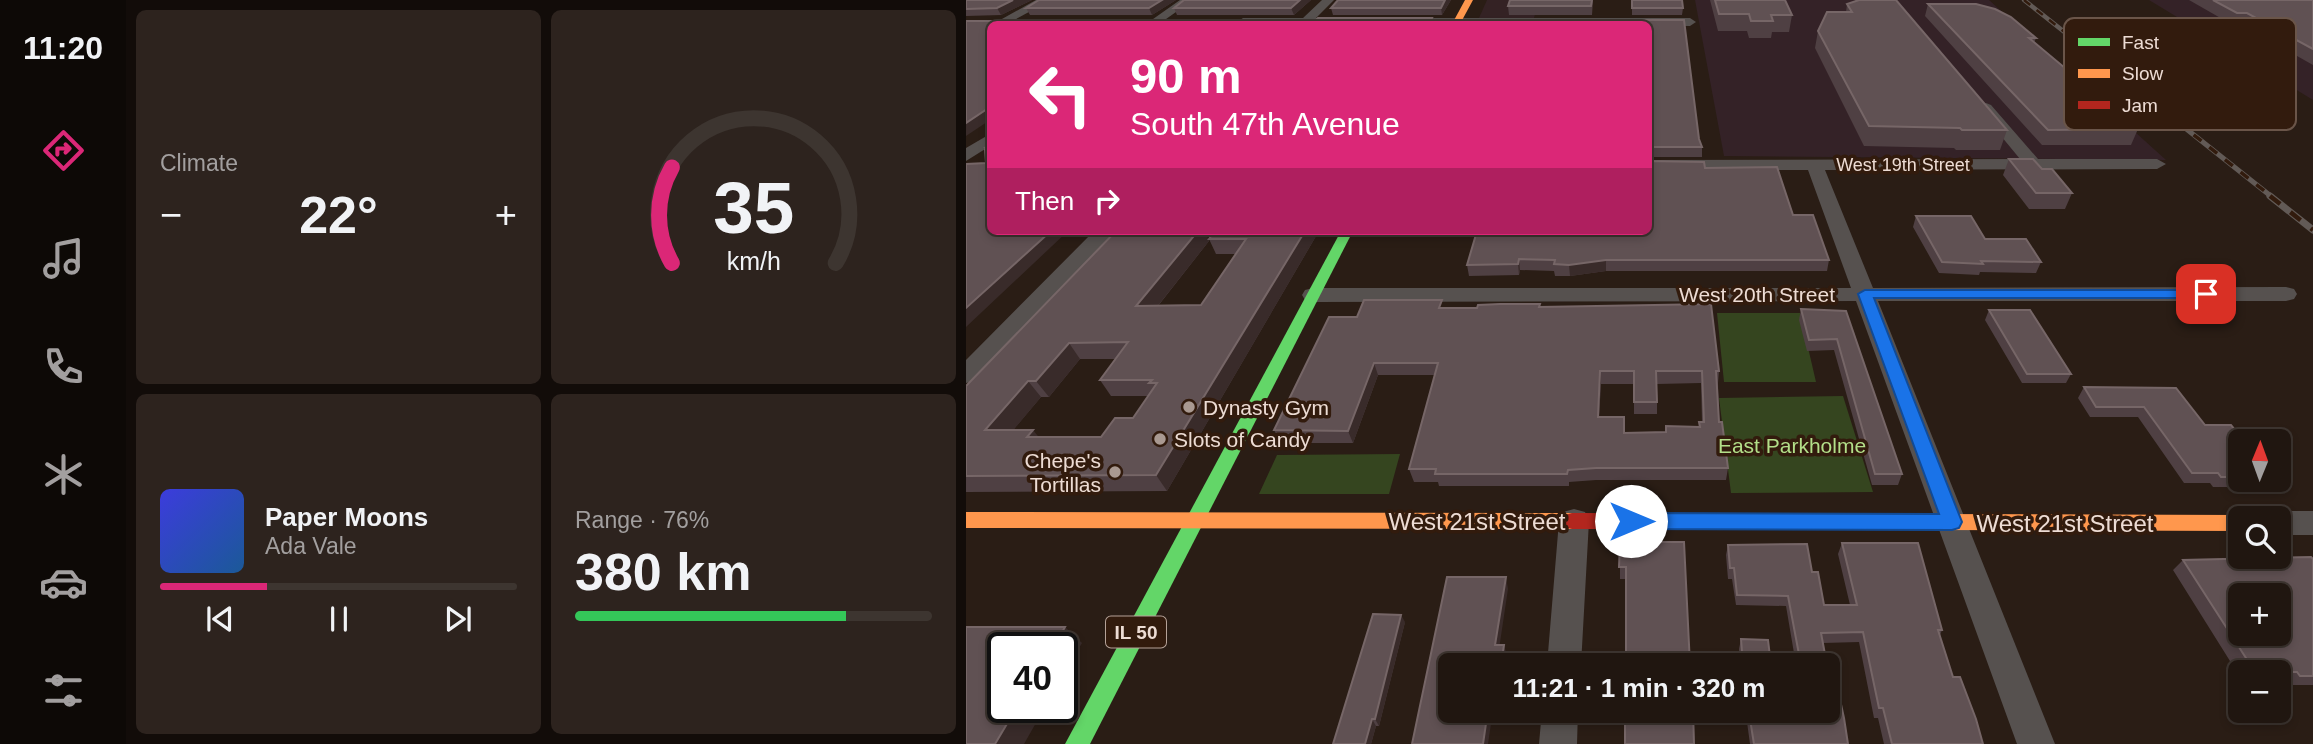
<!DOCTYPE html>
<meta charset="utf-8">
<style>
body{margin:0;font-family:Arial,sans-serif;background:#2d231e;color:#f1f3f6;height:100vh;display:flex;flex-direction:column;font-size:26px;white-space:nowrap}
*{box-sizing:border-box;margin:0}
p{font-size:23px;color:#a29f9f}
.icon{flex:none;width:38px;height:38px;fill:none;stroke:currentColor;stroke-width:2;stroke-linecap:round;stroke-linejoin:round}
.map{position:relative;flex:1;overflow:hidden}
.side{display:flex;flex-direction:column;gap:10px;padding:10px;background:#120c09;width:840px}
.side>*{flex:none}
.banner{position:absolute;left:21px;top:21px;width:665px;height:214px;border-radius:10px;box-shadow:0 4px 10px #0003,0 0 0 2px #3d3530;background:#db2777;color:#fff;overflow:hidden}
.needle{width:46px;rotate:1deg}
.tools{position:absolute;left:1262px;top:429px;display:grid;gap:14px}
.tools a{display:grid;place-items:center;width:63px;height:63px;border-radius:10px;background:#201610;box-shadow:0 4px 10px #0003,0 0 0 2px #3d3530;font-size:35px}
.speed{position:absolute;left:21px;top:632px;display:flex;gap:14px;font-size:35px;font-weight:700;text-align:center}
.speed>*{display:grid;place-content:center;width:91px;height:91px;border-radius:50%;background:#201610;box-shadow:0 4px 10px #0003,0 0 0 2px #3d3530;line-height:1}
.speed .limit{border:4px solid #111;border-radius:10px;background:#fff;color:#111}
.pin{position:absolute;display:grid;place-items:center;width:60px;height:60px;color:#fff;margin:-30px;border-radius:14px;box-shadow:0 4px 10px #0006}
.me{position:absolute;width:77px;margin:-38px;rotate:90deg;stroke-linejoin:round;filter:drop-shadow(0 0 5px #0008)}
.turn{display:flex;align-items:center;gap:24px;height:147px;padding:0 28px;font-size:32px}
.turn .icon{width:91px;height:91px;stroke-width:2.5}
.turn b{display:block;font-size:49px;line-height:60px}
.then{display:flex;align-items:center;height:66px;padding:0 28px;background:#0003;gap:14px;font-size:26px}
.big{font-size:52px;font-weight:700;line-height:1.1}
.side .widget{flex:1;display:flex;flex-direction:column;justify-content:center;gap:10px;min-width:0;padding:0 24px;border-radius:10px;background:#2d231e}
.side .dial{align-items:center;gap:0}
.dial svg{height:182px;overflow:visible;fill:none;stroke:#3d3530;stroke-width:7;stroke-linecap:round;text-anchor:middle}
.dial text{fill:#f1f3f6;stroke:none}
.song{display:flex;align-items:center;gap:21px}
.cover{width:84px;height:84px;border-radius:10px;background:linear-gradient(135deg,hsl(240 70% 55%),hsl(210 70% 35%))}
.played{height:7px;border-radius:4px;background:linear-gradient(90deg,#db2777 30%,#3d3530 30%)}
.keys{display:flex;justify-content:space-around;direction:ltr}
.heat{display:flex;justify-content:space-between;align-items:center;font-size:38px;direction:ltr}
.charge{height:10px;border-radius:5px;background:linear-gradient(90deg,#34c759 76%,#3d3530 0)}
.side .tiles{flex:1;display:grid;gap:10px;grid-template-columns:repeat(2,1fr)}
.trip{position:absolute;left:472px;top:653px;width:402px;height:70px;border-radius:10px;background:#201610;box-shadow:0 4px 10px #0003,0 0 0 2px #3d3530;font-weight:700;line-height:70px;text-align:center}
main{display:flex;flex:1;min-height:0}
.tab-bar{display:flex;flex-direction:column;width:126px;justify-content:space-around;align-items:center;background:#0d0906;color:#a29f9f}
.tab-bar .icon{width:49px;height:49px}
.tab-bar .on{color:#db2777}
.tab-bar b{font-size:32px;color:#f1f3f6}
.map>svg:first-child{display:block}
.commercial{fill:#342224}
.industrial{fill:#342227}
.green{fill:#35451f}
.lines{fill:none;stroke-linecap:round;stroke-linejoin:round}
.street{fill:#56514f;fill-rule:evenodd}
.fast{fill:#63d668;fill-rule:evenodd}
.slow{fill:#ff974d;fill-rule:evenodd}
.jam{fill:#b3261e;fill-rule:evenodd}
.rail-far2-casing{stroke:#625a56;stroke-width:4.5}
.rail-far1-casing{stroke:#625a56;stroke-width:5}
.rail-casing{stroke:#625a56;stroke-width:7}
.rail-far2{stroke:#321b0d;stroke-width:2.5;stroke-dasharray:8;stroke-linecap:butt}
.rail-far1{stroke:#321b0d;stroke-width:3.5;stroke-dasharray:10;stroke-linecap:butt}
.rail{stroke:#321b0d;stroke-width:4.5;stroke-dasharray:13;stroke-linecap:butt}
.wall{fill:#4f4043;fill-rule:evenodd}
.shaded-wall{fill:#392b2a}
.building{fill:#605153;stroke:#766667;stroke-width:2;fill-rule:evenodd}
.route{fill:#1a73e8;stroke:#114b97;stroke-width:2}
.poi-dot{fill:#a99991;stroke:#321b0d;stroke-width:2.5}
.labels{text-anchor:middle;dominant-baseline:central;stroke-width:7;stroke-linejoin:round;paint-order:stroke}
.far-street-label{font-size:18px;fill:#eddcd4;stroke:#321b0d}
.shield{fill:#321b0d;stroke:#b5a298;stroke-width:2}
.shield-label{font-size:19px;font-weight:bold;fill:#eddcd4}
.street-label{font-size:21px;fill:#eddcd4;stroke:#321b0d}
.poi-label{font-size:21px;fill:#eddcd4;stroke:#321b0d;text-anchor:start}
.park-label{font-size:21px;fill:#b3df89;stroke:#321b0d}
.near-street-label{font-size:24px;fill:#eddcd4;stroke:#321b0d}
.key{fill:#321b0d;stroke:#6a5549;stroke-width:2}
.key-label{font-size:19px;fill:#eddcd4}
</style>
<main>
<nav class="tab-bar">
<b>11:20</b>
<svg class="icon on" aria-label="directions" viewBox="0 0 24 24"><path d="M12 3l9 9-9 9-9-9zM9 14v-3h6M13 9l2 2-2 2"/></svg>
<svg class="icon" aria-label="music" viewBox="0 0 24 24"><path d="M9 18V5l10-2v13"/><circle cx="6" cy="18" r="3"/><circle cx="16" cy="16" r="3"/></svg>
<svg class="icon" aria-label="phone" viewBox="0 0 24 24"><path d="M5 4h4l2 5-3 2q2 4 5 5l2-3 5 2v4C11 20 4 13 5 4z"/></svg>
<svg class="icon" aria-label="climate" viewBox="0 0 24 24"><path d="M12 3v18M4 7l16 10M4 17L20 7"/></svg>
<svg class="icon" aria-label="car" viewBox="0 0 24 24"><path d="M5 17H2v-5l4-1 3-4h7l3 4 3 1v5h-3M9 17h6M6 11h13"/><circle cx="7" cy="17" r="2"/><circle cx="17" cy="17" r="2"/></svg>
<svg class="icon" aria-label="filters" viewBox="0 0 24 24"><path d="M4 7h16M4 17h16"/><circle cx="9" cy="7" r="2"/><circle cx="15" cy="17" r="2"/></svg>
</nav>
<section class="side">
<div class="tiles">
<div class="widget"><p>Climate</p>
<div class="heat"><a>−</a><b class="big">22°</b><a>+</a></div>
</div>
<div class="widget dial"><svg viewBox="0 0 100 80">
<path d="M14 69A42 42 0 1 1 86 69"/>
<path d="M14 69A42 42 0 0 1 14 27" stroke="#db2777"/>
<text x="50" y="56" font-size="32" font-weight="700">35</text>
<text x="50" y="72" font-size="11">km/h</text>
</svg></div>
<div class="widget">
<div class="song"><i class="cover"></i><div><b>Paper Moons</b><p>Ada Vale</p></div></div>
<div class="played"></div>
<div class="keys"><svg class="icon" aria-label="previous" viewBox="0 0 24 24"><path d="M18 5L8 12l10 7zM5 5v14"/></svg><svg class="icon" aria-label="pause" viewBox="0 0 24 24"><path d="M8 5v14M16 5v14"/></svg><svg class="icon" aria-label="next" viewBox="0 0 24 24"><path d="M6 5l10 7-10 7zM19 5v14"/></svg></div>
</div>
<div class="widget"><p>Range · 76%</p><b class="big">380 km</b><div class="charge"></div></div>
</div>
</section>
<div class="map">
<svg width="1347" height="744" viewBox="0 0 1347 744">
<rect width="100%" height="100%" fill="#2a1d15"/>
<path class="commercial" d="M521,0h52l-5,18h-55z"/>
<path class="industrial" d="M729,0h294l177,160 -442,-4z
M1183,0h164v100l-57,-35z"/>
<path class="green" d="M751,313h83l16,69h-92z
M877,396l30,96 -142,1 -12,-95z
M434,454l-11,40h-130l18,-39z"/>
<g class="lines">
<path class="street" d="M70,0h15l-44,24h-14z
M214,0h13l-34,24h-13z
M356,0h12l-18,18h31l4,1v5h-112l-2,-2 6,-4h60z
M435,18h289l6,4 -6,4 -293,-2v-5z
M1020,103l5,2 47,54h119l9,5 -9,5 -332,1 48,118 413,-1 8,2 3,5 -3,5 -8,2h-408l177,443h-38l-161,-443 -543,1 -8,-2 -3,-5 3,-5 8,-2h538l-43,-118h-160v-10l372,-1 -42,-51z
M24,134v12l-24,15v-13z
M128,231h21l-140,150 -9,2v-23z
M608,509l11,3 4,9 -8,144h-34l12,-144 4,-9z
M1312,511h35v24h-35v-17h-12l1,-4z
M576,710h36l-1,34h-38z"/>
<path class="fast" d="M375,231h12l-263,513h-25z"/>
<path class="slow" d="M499,0h8l-13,24h-8z
M0,512l606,1 7,2 3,6 -3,6 -7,2 -606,-1z
M952,514l322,1 7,3h-7v13l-322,-1 -7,-2 -3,-6 3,-6z"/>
<path class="jam" d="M606,513l346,1 7,2 3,6 -3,6 -7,2 -346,-1 -7,-2 -3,-6 3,-6z"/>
<defs>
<path id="rail-far2" d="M1058,0l110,87"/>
<path id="rail-far1" d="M1165,85l141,112"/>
<path id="rail" d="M1304,196l43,34"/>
</defs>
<use href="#rail-far2" class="rail-far2-casing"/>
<use href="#rail-far1" class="rail-far1-casing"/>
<use href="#rail" class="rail-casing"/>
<use href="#rail-far2" class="rail-far2"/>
<use href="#rail-far1" class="rail-far1"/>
<use href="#rail" class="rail"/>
</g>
<path class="wall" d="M0,0h66l-31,15 -35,1z
M210,0l-24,15h-122l-4,-7z
M218,0h127l-17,15h-117l-3,-7z
M372,0h113l-9,15h-109l-2,-7z
M627,0l-1,15h-83l-1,-9z
M666,0l51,8 -1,7h-50z
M744,0h75l7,15 -3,17h-17l-1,6h-22l-2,-7h-29z
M1223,0h124v65l-72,-41h-10z
M881,4l160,126 -7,20h-44l-2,-2 -90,-2 -49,-98 3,-17 28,-19z
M962,4l108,34 -2,5 104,86 -7,16h-89l-117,-129z
M682,24l54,123v10h-54z
M1043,159l33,10 30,24 -7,16h-36l-26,-34z
M739,168l88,47 36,45 -2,11h-221l-36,5h-15l-1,-5 -34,-1 -1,5 -50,1 -2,-11z
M950,216l69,23 56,23 -5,11 -56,-1 -1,3 -40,-2 -26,-46z
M232,231h6l5,10 -51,65 43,-1 35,-51h-20l-7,-15 110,-8 -152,260 -201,1v-106zM114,359h36l-16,21 11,16h37l-15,22 -32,19h-62l-26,-7 28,-33h8z
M574,304v3l179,64 -1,12 1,39 9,46 -2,12h-130l-27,2v4h-130l-1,-4h-24l-5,-13 26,-94h-57l-25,68h-72l-7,-13 83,-113 87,-9h33zM735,383l1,39h-3v5l-33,5 -42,1 -25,-16 2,-33h33v30h23v-30z
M835,309l45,2 56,163 -4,11h-26l-38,-135 -27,1 -8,-31z
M1023,310l82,64 -5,9h-44l-37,-63z
M1118,387l121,38 35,16v39h4l-6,7h-25l-3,-4h-26l-46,-66h-48l-12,-19z
M654,542l70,123 -64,-86h-6z
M876,543l100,87 -2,5 13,42 30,67h-99l-6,-26h-4l-15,-76 -36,1 4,22h-31l-10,-59 -50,-1 -4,-26h-4l-2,-24 2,-10 84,27 12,33h26l-12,-51z
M1347,559v126h-26l-3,-4h-6v-9h-38v5l-67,-107 10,-10z
M439,622l-26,104h-3l-5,18h-38z
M775,639l30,26h-31l-1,-16z
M659,710h76l-1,9z
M773,710h38l1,12 27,-1 -1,-11h25l19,34h-98l-3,-22h-7z"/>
<path class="shaded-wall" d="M47,0h19l-31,15 -4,-7z
M196,0h14l-24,15 -3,-7z
M334,0h11l-17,15 -3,-7z
M479,0h6l-9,15 -1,-7z
M24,107v13l-24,16v-13z
M85,231h17l-102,96v-19z
M232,231h6l5,10 -64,81 -9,-16z
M339,231h14l-152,260 -11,-16z
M553,259l1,11 -1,5 -1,-11z
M640,260v11l-36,5 -1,-11z
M103,343l11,16 -31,38 -13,-16z
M408,363l4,12 -25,68 -5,-12z
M634,371l1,13 -3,46v-13z
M62,381l13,16 -41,49 -15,-16z
M67,430l13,16 -19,-9z
M540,577l2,12 -10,67 -3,-11z
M435,615l4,7 -26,104 -4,-7z
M99,627l17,16 -20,34v-29h-9z
M538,645l3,11 -1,9h-5z
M51,707h28l-21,37h-29z
M522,710h5l-5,34h-5z
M406,719l4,7 -5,18h-6z"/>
<path class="building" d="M0,0h47l-16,8 -31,1z
M73,0h123l-13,8h-123z
M218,0h116l-9,8h-117z
M372,0h107l-4,8h-110z
M544,0h82l-1,6h-83z
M666,0h50l1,8h-51z
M749,0h70l7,15h-21l2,6h-22l-2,-7h-30z
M893,0h37l111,130h-45l-2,-2 -91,-2 -51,-95 9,-19h25l-5,-8z
M1247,0h100v49l-66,-36h-10z
M962,4h48l19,5 16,8 25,21h-7l109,91 -90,1z
M352,18h114l-3,6h-117z
M537,20h87l-1,4h-88z
M665,20h53l15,119 3,8h-54v-123h-17z
M0,21h311l-4,3h-283v83l-24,16z
M24,144v87h61l-85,77v-144l20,-1 -1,-14 4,-2h-3z
M1043,159h24l9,10h10l20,24h-36z
M682,161l56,1 1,6 72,-1 16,48h20l16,45h-223l-37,5 -15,-1 1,-4 -36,-1 -1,5 -51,1 10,-34h171z
M950,216h55l14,23h41l15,23 -60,-1 2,3 -41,-2z
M150,231h82l-62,75 65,-1 45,-66h-37l6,-8h90l-149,244 -190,1v-90zM162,342l-28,38h52l-3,3h8l-24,35h-18l-14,19h-74l6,-7h-48l43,-49h8l33,-38z
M398,300h78l-3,8h38l1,-3 22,-1h40l-1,3 172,-3 8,67h-3l3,51h3l6,46h-132l-28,2 -1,4h-132l1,-5h-27l29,-106h-64l-26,68 -74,-1 55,-113h28zM634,371h34v31h23l-1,-31h46l2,51h-5l1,5 -34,-1v6l-42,1v-16h-26z
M835,309l45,2 56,163h-27l-38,-135 -28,1z
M1023,310h41l41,64h-44z
M1118,387l92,1 29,37h26l13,16h-4v36h-19l-3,-4h-26l-48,-66h-48z
M654,542h64l6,123h-64v-98h-7z
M876,543h76l24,87h-4l15,47h7l16,42 7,25h-91l-9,-36h-4l-16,-76 -42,1 6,32h-26l-13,-69 -51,-1 -3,-27h-4l-2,-23 79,-1 5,28h6l6,33h33z
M1345,557l2,2v117h-13l-3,-4h-42l-72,-112zM1274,595h38v39h-38z
M481,577h59l-11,68h9l-3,20h-50v45h37l-5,34h-71z
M407,614l28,1 -26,104h-3l-7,25h-32z
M0,627h99l-12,21h-50v59h14l-22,37h-29z
M775,639l27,1 3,25h-28z
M863,673l1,4h5l9,41 4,26h-94l-5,-31h-7v-3h35l1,12 32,-1 -1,-11h20z
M659,710h68l1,34h-69z"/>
<path class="route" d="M899,290h341l7,4 -7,4h-332l88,224 -3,6 -7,2 -321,-1 -7,-2 -3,-6 3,-5 7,-3 308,1 -81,-220z"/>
<g class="poi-dot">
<circle cx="223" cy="407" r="7"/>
<circle cx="194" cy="439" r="7"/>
<circle cx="149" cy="472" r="7"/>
</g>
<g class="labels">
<g class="far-street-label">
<text x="937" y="165">West 19th Street</text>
</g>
<rect class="shield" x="140" y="616.5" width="60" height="31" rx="5"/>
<g class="shield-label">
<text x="170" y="632">IL 50</text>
</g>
<g class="street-label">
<text x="791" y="294">West 20th Street</text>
</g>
<g class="poi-label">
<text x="237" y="407">Dynasty Gym</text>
<text x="208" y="439">Slots of Candy</text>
<text x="135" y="460" text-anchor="end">Chepe's<tspan x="135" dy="24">Tortillas</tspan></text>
</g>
<g class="park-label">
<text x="826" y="445">East Parkholme</text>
</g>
<g class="near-street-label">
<text x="511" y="521">West 21st Street</text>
<text x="1099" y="523">West 21st Street</text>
</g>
</g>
<rect x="1098" y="18" width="232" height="112" rx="10" class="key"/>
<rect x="1112" y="38" width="32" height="8" fill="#63d668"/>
<rect x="1112" y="69" width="32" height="9" fill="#ff974d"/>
<rect x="1112" y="101" width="32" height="8" fill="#b3261e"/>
<g class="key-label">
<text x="1156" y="49">Fast</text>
<text x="1156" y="80">Slow</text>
<text x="1156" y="112">Jam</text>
</g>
</svg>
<div class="tools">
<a><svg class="needle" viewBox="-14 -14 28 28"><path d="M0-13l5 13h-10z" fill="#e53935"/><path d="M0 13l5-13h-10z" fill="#a29f9f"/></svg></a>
<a><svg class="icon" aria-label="search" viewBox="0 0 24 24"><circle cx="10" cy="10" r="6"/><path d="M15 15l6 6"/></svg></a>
<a>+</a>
<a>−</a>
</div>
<div class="speed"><div class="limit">40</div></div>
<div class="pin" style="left:1240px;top:294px;background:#d93025"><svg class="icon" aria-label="arrive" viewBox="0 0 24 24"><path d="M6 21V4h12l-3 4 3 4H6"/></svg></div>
<svg class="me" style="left:665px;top:521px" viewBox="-20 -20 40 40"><circle r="19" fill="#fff"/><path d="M0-13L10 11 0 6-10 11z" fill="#1a73e8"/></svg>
<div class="trip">11:21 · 1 min · 320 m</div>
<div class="banner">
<div class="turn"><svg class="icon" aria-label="left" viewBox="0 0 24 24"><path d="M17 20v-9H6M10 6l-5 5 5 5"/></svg><div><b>90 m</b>South 47th Avenue</div></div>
<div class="then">Then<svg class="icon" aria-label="right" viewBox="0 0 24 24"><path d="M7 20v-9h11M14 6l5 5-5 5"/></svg></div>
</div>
</div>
</main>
